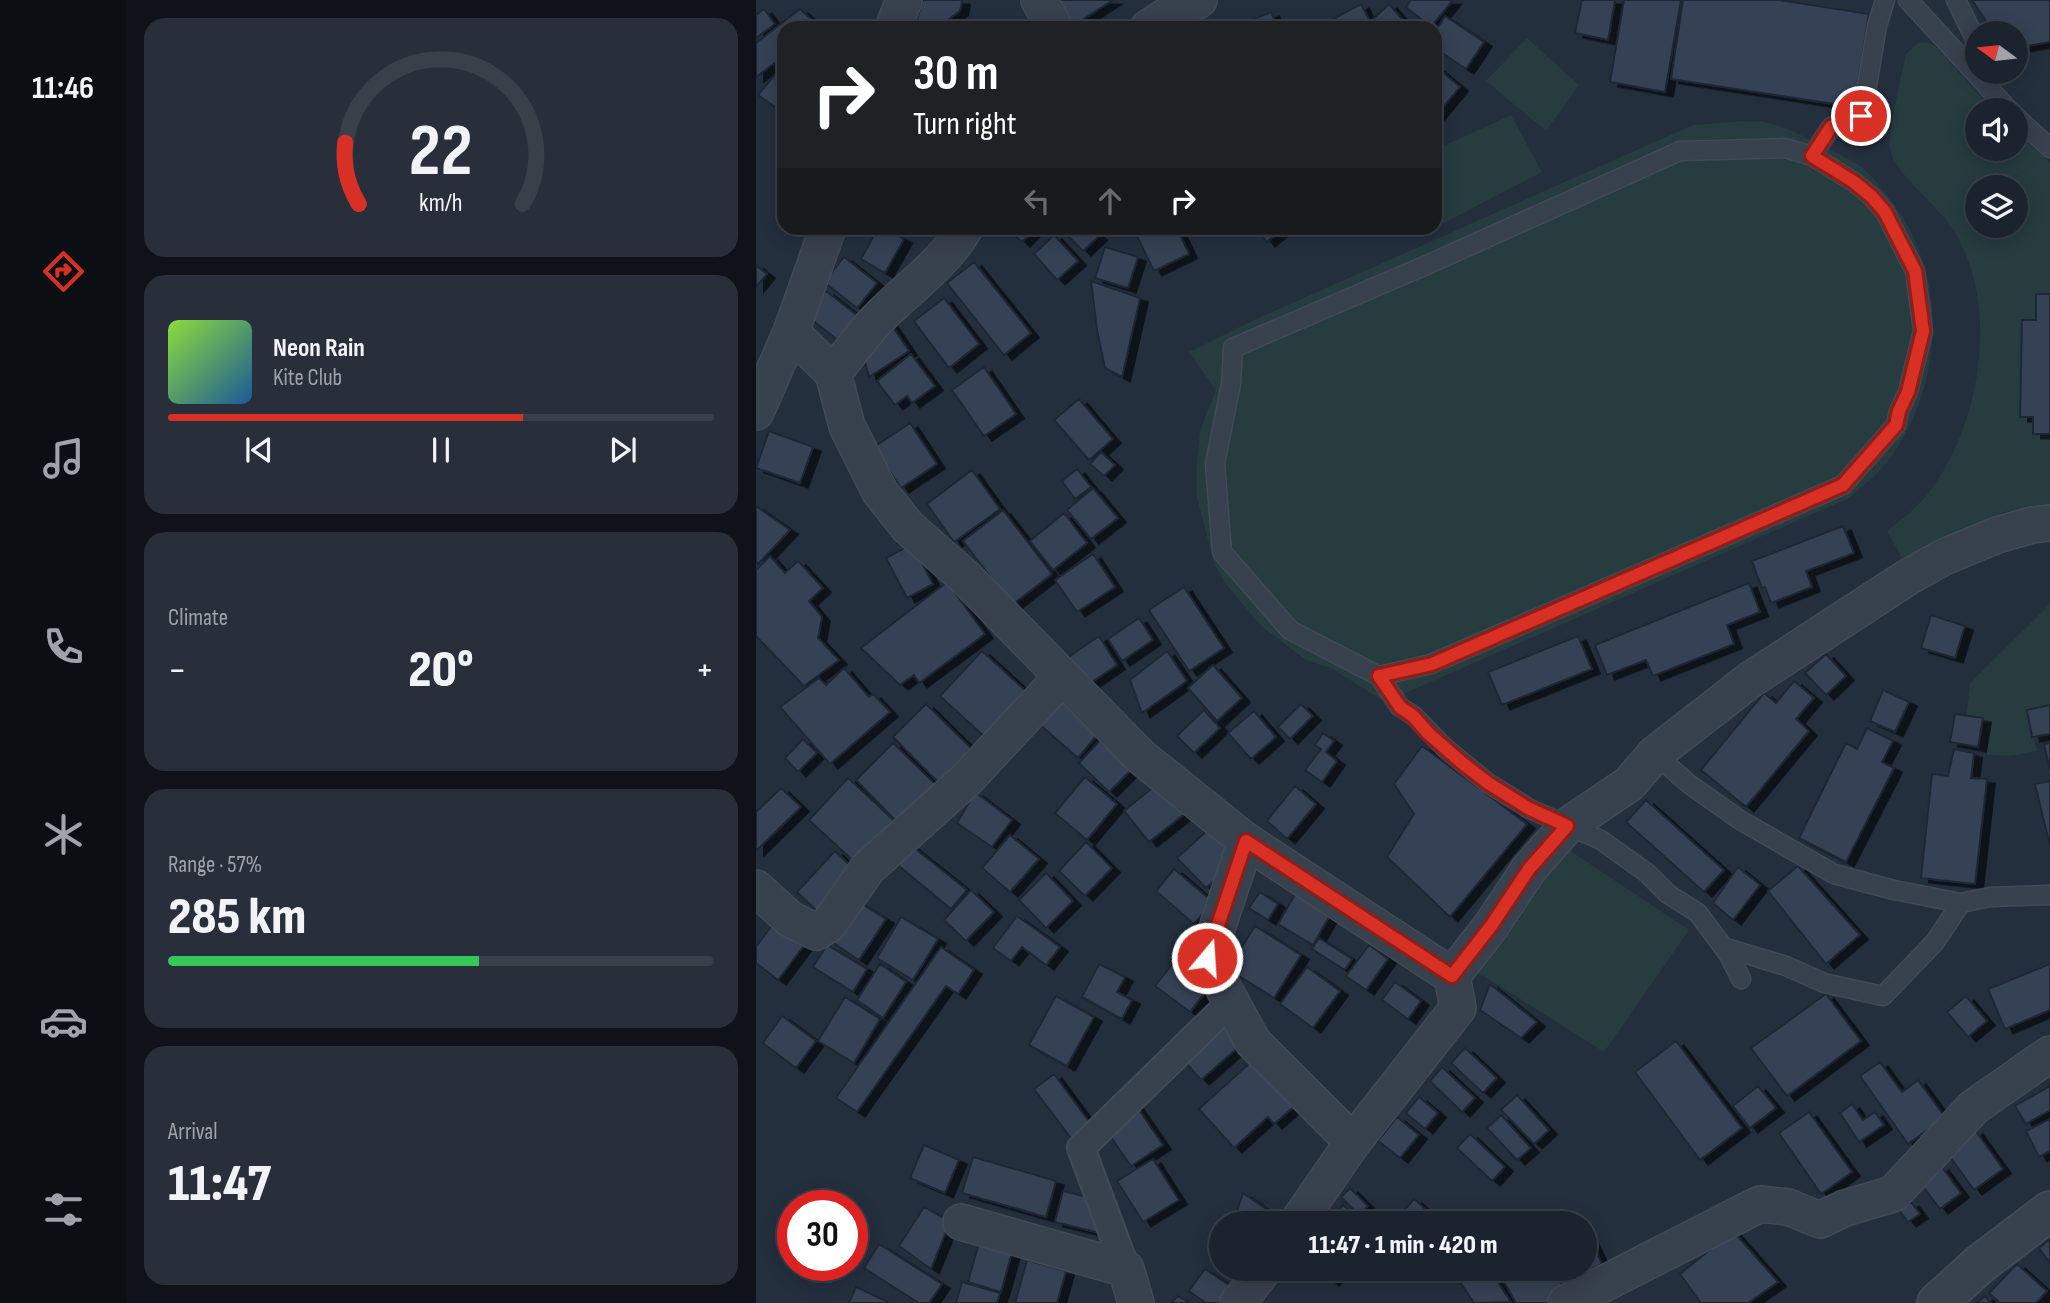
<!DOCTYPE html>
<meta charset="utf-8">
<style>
body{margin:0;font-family:"Sofia Sans Condensed",sans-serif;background:#282f3a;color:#f1f3f6;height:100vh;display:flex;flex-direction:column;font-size:26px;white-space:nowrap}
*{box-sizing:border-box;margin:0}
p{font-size:23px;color:#a0a4aa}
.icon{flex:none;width:38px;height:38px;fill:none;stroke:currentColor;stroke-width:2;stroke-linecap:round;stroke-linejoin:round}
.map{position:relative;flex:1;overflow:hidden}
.details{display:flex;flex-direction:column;gap:18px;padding:18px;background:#0f1319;width:630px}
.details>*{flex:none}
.banner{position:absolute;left:21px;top:21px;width:665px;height:214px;border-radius:21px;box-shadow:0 4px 18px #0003,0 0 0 2px #39404a;background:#202124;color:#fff;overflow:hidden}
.needle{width:46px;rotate:285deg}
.buttons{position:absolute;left:1209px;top:21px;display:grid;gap:14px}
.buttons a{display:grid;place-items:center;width:63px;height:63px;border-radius:50%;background:#1b232e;box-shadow:0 4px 18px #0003,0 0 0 2px #39404a;font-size:35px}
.speed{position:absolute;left:21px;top:1190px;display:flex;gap:14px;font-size:35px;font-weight:700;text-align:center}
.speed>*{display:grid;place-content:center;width:91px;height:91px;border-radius:50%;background:#1b232e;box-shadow:0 4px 18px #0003,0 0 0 2px #39404a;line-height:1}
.speed .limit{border:10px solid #d22;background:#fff;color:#111}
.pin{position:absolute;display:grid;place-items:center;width:60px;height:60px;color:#fff;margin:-30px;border:4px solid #fff;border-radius:50%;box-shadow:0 2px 7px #0007}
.me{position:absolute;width:77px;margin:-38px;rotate:18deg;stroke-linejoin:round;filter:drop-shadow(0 0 5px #0008)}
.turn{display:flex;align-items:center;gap:24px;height:147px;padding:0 21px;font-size:32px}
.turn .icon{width:91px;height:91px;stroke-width:2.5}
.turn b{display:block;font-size:49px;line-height:60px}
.lanes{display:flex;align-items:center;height:66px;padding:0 21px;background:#0003;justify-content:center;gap:35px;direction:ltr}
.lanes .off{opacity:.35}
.big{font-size:52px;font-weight:800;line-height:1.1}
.details .tile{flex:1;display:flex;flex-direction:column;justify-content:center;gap:10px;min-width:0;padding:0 24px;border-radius:21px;background:#282f3a}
.details .dial{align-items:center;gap:0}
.dial svg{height:182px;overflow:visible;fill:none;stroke:#39404a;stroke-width:7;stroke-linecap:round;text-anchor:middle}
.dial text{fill:#f1f3f6;stroke:none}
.song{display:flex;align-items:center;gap:21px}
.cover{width:84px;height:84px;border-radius:10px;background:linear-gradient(135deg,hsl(90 70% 55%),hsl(210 70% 35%))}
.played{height:7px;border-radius:4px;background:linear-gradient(90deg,#d93025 65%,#39404a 65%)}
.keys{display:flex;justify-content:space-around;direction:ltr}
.heat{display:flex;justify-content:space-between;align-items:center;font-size:38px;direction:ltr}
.charge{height:10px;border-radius:5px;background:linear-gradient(90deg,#34c759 57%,#39404a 0)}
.trip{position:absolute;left:453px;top:1211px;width:388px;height:70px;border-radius:35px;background:#1b232e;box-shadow:0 4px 18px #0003,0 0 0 2px #39404a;font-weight:800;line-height:70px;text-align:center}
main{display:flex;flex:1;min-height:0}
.tabs{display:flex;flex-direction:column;width:126px;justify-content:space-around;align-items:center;background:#0b0e12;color:#a0a4aa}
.tabs .icon{width:49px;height:49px}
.tabs .selected{color:#d93025}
.tabs b{font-size:32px;color:#f1f3f6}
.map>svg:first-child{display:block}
.green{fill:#263c3f;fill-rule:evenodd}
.building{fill:#364354;stroke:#1f2835;stroke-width:2;filter:url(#shadow)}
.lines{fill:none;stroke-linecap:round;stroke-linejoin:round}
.service-casing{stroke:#414a57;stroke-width:21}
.pedestrian-casing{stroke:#414a57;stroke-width:30}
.minor-casing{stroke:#414a57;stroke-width:38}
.tertiary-casing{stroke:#414a57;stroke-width:42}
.service{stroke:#38414e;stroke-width:18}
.pedestrian{stroke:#38414e;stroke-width:26}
.minor{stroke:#38414e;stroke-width:35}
.tertiary{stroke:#38414e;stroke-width:38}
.route-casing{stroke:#8d1f18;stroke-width:18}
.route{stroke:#d93025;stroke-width:12}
</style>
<main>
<nav class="tabs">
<b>11:46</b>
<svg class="icon selected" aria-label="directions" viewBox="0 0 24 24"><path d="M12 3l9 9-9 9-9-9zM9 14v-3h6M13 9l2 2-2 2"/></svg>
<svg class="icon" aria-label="music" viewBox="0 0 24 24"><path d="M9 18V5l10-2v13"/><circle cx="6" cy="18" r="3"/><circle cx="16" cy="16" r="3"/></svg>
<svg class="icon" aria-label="phone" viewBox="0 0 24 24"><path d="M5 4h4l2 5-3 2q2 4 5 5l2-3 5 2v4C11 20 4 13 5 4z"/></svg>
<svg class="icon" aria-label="climate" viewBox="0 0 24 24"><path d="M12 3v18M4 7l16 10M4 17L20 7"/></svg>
<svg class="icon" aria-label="car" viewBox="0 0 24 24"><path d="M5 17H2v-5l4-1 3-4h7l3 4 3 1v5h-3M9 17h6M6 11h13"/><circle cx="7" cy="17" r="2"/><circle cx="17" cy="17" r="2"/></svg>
<svg class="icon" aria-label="filters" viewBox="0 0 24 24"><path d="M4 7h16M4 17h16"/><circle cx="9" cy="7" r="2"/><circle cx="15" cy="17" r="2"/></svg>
</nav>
<section class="details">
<div class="tile dial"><svg viewBox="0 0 100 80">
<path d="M14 69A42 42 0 1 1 86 69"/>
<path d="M14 69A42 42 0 0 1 8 42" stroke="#d93025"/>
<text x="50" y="56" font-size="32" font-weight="700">22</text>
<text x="50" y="72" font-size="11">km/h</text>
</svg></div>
<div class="tile">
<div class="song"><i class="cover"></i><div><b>Neon Rain</b><p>Kite Club</p></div></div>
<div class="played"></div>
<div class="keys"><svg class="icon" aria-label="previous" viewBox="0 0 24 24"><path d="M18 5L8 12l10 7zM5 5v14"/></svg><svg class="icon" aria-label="pause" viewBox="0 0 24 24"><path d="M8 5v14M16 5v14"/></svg><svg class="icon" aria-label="next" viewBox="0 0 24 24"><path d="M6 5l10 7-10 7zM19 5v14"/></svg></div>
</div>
<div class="tile"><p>Climate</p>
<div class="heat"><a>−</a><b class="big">20°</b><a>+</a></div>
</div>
<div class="tile"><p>Range · 57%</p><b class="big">285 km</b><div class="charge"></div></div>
<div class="tile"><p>Arrival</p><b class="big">11:47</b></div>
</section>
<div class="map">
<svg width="1294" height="1303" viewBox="0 0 1294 1303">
<defs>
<filter id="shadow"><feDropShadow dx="8" dy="4.5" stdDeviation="0" flood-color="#0009"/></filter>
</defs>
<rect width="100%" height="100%" fill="#242f3e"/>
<path class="green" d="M771,38l52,47 -33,46 -60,-50z
M1170,42l9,4 58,64h-15v39h38v-17l34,31v131h-14v26h-14l-2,96 13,1v17h17v72l-46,6 -53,23 -47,27 -17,-31c17,-13 33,-26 46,-44 49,-68 66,-183 21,-256 -15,-26 -61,-57 -64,-83 -2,-18 12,-73 16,-94l12,-11zM1222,187h38v39h-38z
M755,115l31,57 -104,54 -3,-6v-70z
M975,122c11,0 26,-2 37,1 19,4 37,14 54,23 13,6 26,12 38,20 12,9 23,24 32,36 54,70 53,172 5,246 -12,20 -30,35 -48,50l-464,204 -54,-34 -25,-8 -45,-34 -35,-42 -11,-18 -18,-68v-34l3,-33 16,-41 -27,-38 63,-31 441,-196z
M1294,604v112l-20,6 7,29 -27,5 -23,-1 2,-31 -23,-3 4,-38z
M801,842l132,88 -85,122 -133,-84z"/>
<path class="building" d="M167,0h38l1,1 -2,10 -23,17h-23z
M303,0h54l-39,25z
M655,0h42l-22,27 -25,-20z
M826,0h33l-7,40 -33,-7z
M868,0h57l-16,92 -55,-10z
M927,0h96l90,14 -15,93 -183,-28z
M1216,0h78v42l-34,6v-15h-22z
M605,4l12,24h-50l-1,-3z
M633,4l21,24h-31l-7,-8z
M8,9l11,15 -19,14v-23z
M44,9l21,19h-37v28l-28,21v-34z
M515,12l7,16h-31l-2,-5z
M689,16l39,26 -18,27 -31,-21v-16z
M27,65l1,1v47l-26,-18z
M679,66l25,21 -25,30z
M122,228h6l20,11 -19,34 -24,-14z
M251,228h29l-14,14z
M304,228h31l8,8 -16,15z
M394,228h27l12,26 -35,17 -18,-37z
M500,228h28l-17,14z
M298,235l24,26 -21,19 -23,-26z
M349,247l33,10 -10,31 -33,-10z
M88,257l33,26 -20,25 -33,-26z
M218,262l57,71 -27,22 -57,-72z
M0,265l11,9 -11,13z
M335,281l49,17 -18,79 -17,-9 -8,-38z
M70,291l37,29 -19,25 -37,-29z
M1280,294h14v140h-17v-17h-13l2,-97h14z
M188,298l35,46 -30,24 -35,-47z
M133,321l20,30 -40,26 -8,-30z
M155,354l24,32 -23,17 -5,-7 -12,9 -18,-24z
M228,367l32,47 -32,22 -32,-46z
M323,399l34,40 -24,21 -35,-40z
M154,423l27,41 -36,24 -27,-41z
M13,431l44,16 -13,36 -44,-15z
M345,452l14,13 -11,11 -14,-12z
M321,469l14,18 -16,12 -13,-18z
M216,470l28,39 -46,33 -27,-38z
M337,488l25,30 -27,21 -24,-29z
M0,506l34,24 -32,34 -2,-2z
M247,510l49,64 -40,31 -49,-64z
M308,513l23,30 -34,27 -23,-29z
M1087,526l11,27 -48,18 6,16 -41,16 -6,-16 -3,1 -10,-27z
M156,544l21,40 -26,14 -21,-40z
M337,554l22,33 -38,25 -22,-32z
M14,556l15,17 13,-12 25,27 -14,13 13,16 -4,21 21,22 -35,26 -48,-50v-66z
M191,582l38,52 -66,49 -5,-8 -14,10 -39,-37z
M993,583l11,29 -33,13 7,19 -81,32 -7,-16 -39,15 -12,-30z
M428,587l40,61 -35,23 -40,-61z
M1175,615l34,11 -10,32 -34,-10z
M383,618l14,22 -31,21 -14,-22z
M343,636l18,29 -31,21 -19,-28z
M822,636l14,33 -90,36 -14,-33z
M226,651l47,43 -42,45 -47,-43z
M411,651l20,30 -45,32 -12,-33z
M1070,654l20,22 -20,19 -21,-22z
M457,665l29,33 -25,23 -29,-33z
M88,668l25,29 4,-3 17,18 -60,52 -50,-57 39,-29 7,7z
M1038,681l20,17 -18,21 13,12 -63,76 -45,-37 63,-77 12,10z
M1127,690l26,12 -14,30 -25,-11z
M307,693l40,35 -25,30 -41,-36z
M170,704l48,47 -33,34 -48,-48z
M545,704l12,12 -23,23 -12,-12z
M1294,705v29l-18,3 -5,-27z
M448,710l16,18 -26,25 -17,-17z
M498,711l22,26 -25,22 -23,-26z
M1199,714l28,4 -5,29 -28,-5z
M1111,728l26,13 -11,21 12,6 -48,94 -47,-24 47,-95 11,6z
M567,733l11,8 -8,11 11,9 -15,21 -17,-12 16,-21 -6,-4z
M349,735l31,30 -27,27 -30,-29z
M47,739l14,14 -19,19 -13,-14z
M137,743l43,42 -38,38 -42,-43z
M1294,743v27l-6,-26z
M666,746l105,78 -77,93 -63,-60 27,-43 -20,-30z
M1198,749l20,4 -3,25 16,1 -12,105 -54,-6 11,-104 16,2z
M329,777l32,27 -30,36 -32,-27z
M92,778l52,48 -39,42 -52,-48z
M406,780l25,32 -38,30 -25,-31z
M1294,781v65l-15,-62z
M539,786l21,18 -29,35 -20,-18z
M25,788l20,19 -45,44v-39z
M219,792l37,28 -20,27 -35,-24z
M890,800l78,70 -20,22 -78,-70z
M453,829l29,30 -32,29 -29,-30z
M254,835l29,24 -29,33 -28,-24z
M330,842l26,26 -27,28 -26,-25z
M152,843l59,47 -16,19 -58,-48z
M79,851l23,22 -38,41 -23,-22z
M1042,866l62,69 -34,29 -58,-73z
M982,867l22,18 -27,35 -20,-17z
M418,869l39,33 -19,22 -38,-33z
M290,873l27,28 -27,27 -27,-28z
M542,889l35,21 -20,35 -35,-21z
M215,890l23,22 -28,29 -22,-21z
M504,892l18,12 -10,16 -19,-12z
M99,900l31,19 -27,41 -30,-20z
M261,916l43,31 -14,18 -24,-18 -11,14 -18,-13z
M22,917l30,23 -30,40 -22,-17v-16z
M145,917l37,22 -25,41 -36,-22z
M499,926l46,29 -27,43 -46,-29z
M563,938l33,21 -7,11 -33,-21z
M71,945l40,24 -14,23 -40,-25z
M613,945l19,14 -22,31 -20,-14z
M185,947l33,23 -16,24 -12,-8 -89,126 -21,-14z
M426,952l34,26 -26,34 -35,-26z
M124,964l26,18 -23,36 -26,-18z
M343,964l26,13 -8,15 15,8 -10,19 -40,-22z
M1294,964v46l-45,19 -17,-40z
M551,967l33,24 -27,37 -33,-24z
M639,982l26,19 -13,18 -26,-19z
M734,984l47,38 -16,16 -41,-28z
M1070,994l35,47 -74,55 -36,-48z
M300,996l38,21 -27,49 -38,-21z
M1210,996l21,25 -19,16 -21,-25z
M89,997l35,22 -26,44 -36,-22z
M456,1010l30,34 -41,36 -29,-33z
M26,1016l34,25 -20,27 -33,-25z
M920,1041l66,87 -42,32 -65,-88z
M709,1048l32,30 -14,15 -32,-30z
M505,1053l42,46 -29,25 -6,-7 -34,31 -35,-39z
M1124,1062l22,30 16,-12 27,37 -37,27 -48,-68z
M686,1067l33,31 -13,14 -32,-31z
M298,1074l39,53 -19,15 -40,-53z
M1002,1086l18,22 -26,20 -17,-22z
M1294,1086v24l-24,14 -11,-18z
M761,1095l32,35 -15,14 -33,-34z
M663,1097l19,16 -13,16 -19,-16z
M375,1098l32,47 -32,21 -32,-46z
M1096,1104l11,16 12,-8 9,13 -25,17 -19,-29z
M1053,1112l43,60 -31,22 -42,-61z
M745,1115l30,33 -14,12 -30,-32z
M641,1117l22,18 -19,23 -22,-17z
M1294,1119v32l-11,6 -13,-26z
M1219,1130l28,39 -29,21 -28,-39z
M714,1134l35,33 -13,14 -35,-33z
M168,1145l35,15 -14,33 -35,-15z
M217,1157l83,24 -10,36 -84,-24z
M397,1159l26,41 -36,22 -26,-41z
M1185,1166l20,27 -21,16 -20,-27z
M594,1188l18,18 -9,9 -18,-18z
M307,1191l44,11 -7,31 -45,-11z
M487,1193l36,25 -4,5h-42z
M658,1199l26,23 -1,1h-46z
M1155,1202l9,12 -12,8 -9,-12z
M587,1205l19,18h-35z
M168,1207l26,15 -19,47 -32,-23z
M977,1231l45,51 -30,21h-47l-21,-29z
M831,1232l15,32 -33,16 -6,-11h23z
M225,1236l33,9 -13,47 -33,-10z
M1294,1239v24l-11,-15z
M123,1244l63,40 -13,19h-10l-55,-35z
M271,1260l39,11 -9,32h-42z
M1261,1264l30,27 -11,12h-36l-11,-10z
M449,1269l27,18 -11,16h-15l-17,-12z
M469,1269h17l-10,14z
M562,1269h24l-11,12z
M706,1269h27l22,33 -37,1 -20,-30z
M770,1269h27l14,25 -16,9h-35l-12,-21z
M206,1282l38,11 -3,10h-41z
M100,1287l34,16h-41z
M422,1296l12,7h-19z
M1229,1296l6,7h-14z"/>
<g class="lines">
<defs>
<path id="service" d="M1152,0l101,110
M1200,0l22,45
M1260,117l34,31
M1056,156l-27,-8 -105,3 -251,113 -196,84 -2,36 -16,80 7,88 68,78 89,46 52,-12 412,-179 53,-60 3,-14 9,-19 15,-61 -8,-60 -30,-59 -14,-16 -17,-14 -42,-26 19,-29 31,-11 15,-90 8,-26
M623,676l21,31 14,9 31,32 43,35 40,25 73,32 46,33 21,21 30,19 31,42 12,24
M899,754l34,30 51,36 94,54 60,16 67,13 29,-6 60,-2
M967,947l63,19 38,17 59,13 52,-54 26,-39"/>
<path id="pedestrian" d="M370,1269l-45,-121 150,-146"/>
<path id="minor" d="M283,0l16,28
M137,28l11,-28
M392,28l31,-20 20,-8
M35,332l42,41 14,53 33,66 28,35 58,51 174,178 106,85 -39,117 46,84 100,100
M77,373c13,-15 25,-32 38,-47 31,-34 70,-58 94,-98
M0,412l35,-80 37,-104
M490,841l206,135 6,32 -105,134 -56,81
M0,888l34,31 26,13 12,-7 40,-57 99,-89 95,-102
M696,976l39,-50 38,-57 38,-43 62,-42 26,-30 95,-74 158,-103 36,-20 53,-22 35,-10 18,-2
M205,1222l165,47 10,34
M482,1303l26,-34
M810,1303l194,-99 28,3 32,13 25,-12 48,-14 81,-87 76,-53"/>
<path id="tertiary" d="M1181,1303l43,-39 70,-53"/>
</defs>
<use href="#service" class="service-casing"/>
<use href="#pedestrian" class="pedestrian-casing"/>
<use href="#minor" class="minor-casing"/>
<use href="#tertiary" class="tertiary-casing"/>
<use href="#service" class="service"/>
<use href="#pedestrian" class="pedestrian"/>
<use href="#minor" class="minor"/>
<use href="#tertiary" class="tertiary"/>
</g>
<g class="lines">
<defs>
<path id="route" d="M451,958l39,-117 206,135 39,-50 38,-57 38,-43 -39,-18 -40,-25 -27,-21 -33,-29 -15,-17 -13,-9 -21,-31 53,-12 411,-179 53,-60 3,-14 9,-19 15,-61 -8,-60 -30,-59 -14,-16 -17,-14 -42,-26 19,-29 30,-11"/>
</defs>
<use href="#route" class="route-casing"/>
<use href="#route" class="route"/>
</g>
</svg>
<div class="buttons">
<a><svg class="needle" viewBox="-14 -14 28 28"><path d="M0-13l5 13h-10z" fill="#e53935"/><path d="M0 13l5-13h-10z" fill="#a0a4aa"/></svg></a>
<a><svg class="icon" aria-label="sound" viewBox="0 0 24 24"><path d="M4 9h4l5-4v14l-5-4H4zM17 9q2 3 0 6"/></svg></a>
<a><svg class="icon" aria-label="layers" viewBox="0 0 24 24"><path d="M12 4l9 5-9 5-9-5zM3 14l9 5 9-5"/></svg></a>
</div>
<div class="speed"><div class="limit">30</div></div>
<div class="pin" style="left:1105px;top:116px;background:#d93025"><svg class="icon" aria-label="arrive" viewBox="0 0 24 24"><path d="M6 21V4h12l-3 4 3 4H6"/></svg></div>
<svg class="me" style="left:451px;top:958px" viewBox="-20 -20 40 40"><circle r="17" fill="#d93025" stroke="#fff" stroke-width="3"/><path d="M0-11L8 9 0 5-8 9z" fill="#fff"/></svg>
<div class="trip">11:47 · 1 min · 420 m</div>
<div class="banner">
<div class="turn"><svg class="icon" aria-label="right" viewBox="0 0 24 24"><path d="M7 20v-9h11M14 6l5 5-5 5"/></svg><div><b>30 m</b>Turn right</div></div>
<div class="lanes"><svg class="icon off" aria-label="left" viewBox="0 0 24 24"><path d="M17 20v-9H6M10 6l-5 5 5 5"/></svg><svg class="icon off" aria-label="ahead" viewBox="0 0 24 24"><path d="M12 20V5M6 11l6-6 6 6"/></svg><svg class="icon" aria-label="right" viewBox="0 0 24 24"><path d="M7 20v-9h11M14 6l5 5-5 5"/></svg></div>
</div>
</div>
</main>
